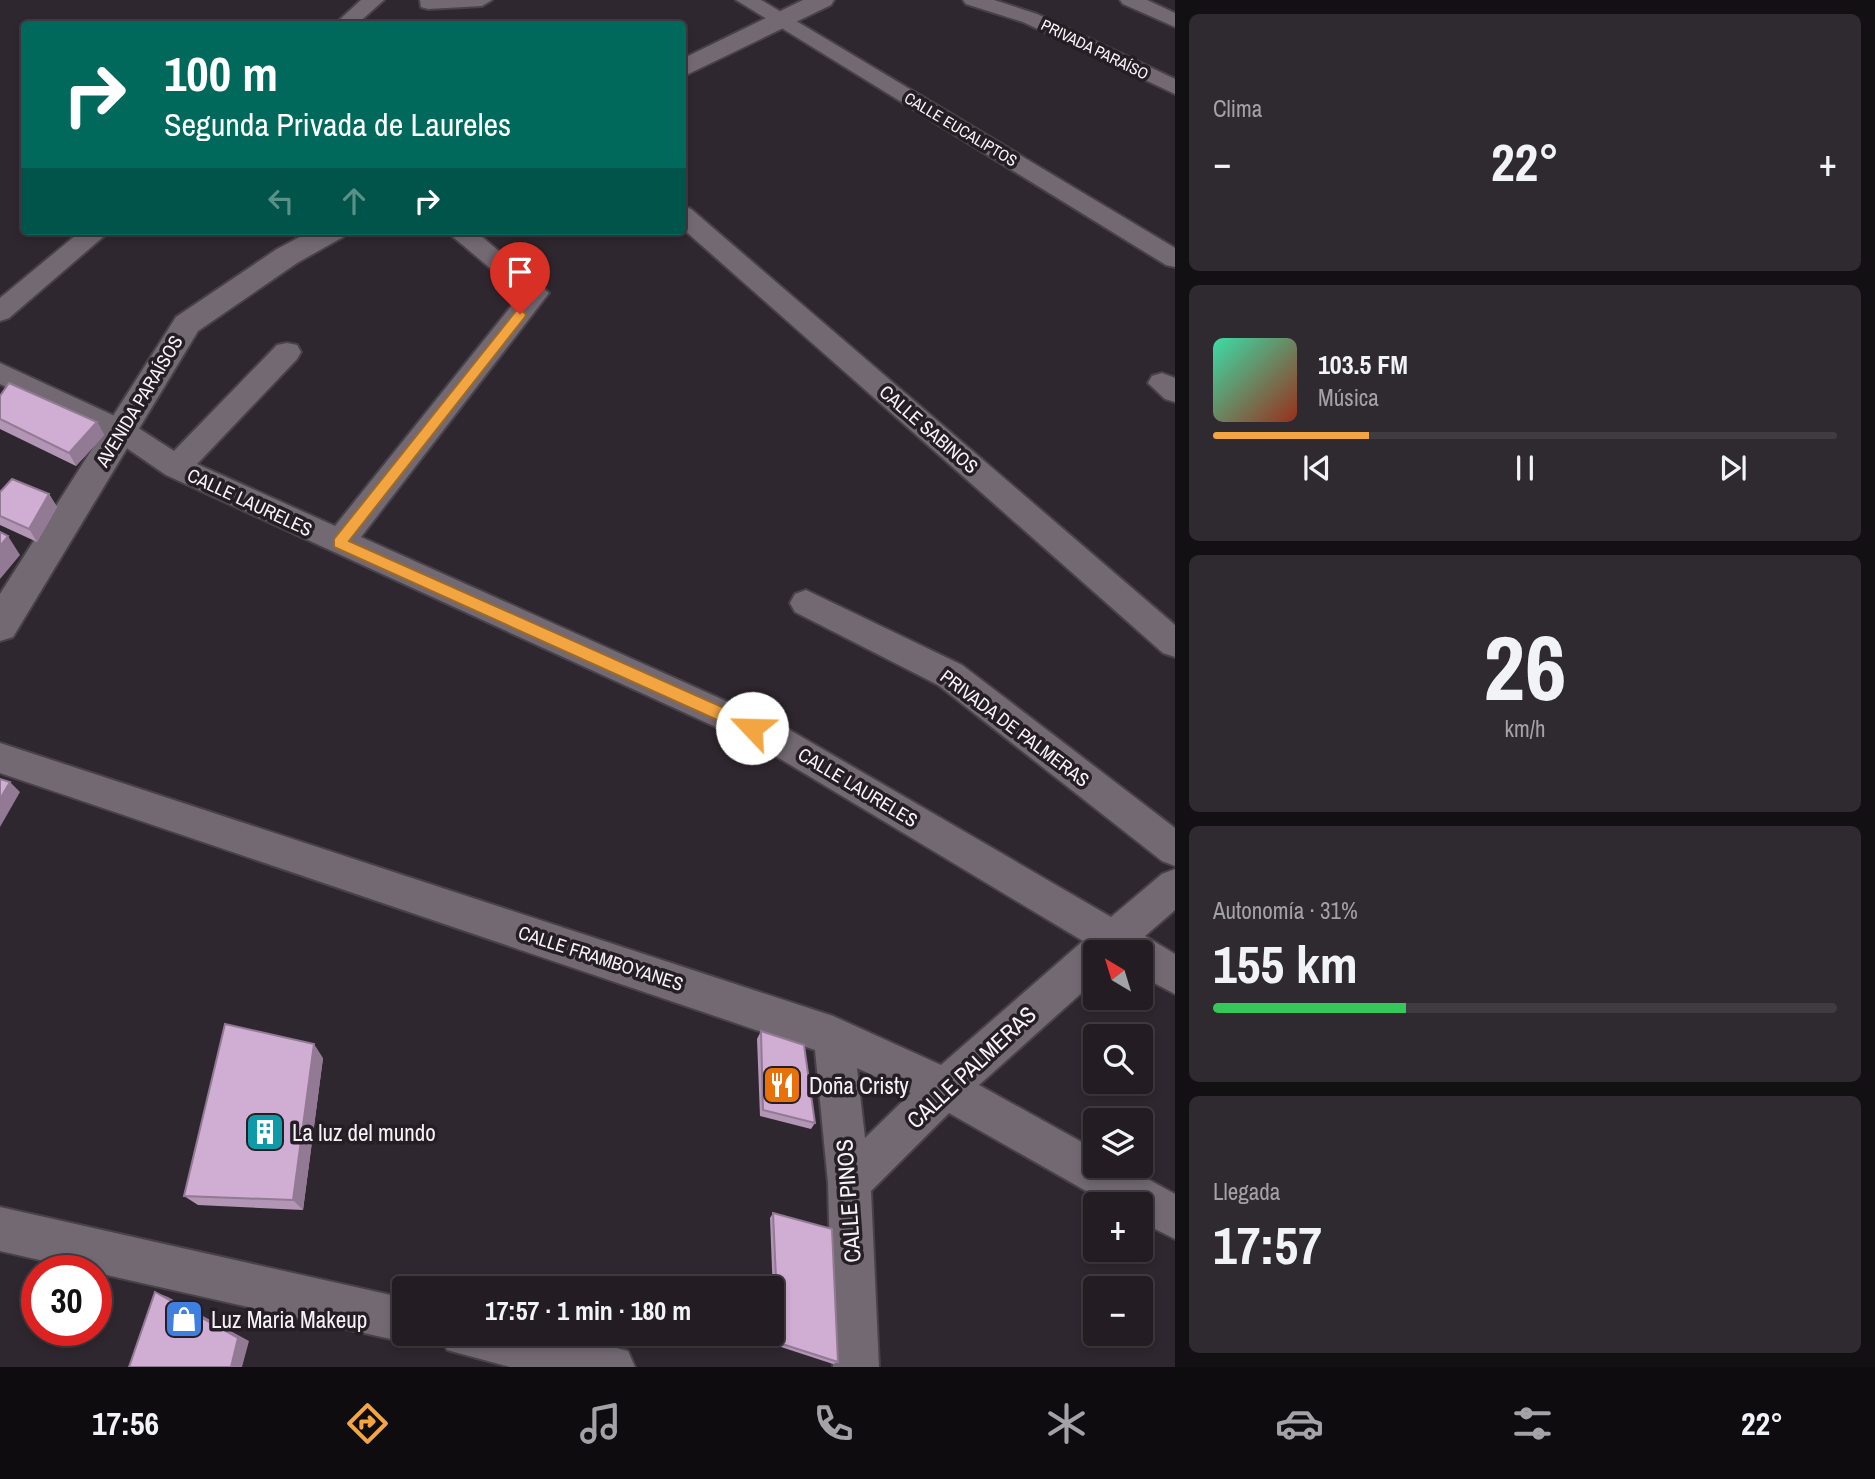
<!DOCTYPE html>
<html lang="es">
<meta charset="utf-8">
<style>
body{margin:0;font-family:"Archivo Narrow",sans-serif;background:#2f2a30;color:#f1f3f6;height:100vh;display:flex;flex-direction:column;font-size:26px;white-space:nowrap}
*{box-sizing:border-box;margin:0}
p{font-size:23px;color:#a3a2a6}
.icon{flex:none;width:38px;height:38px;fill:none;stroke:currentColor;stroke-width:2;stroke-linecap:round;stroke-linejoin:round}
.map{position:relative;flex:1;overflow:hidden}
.sheet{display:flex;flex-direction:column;gap:14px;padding:14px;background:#131013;width:700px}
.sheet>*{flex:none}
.top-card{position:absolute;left:21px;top:21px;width:665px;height:214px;border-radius:7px;box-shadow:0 4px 10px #0003,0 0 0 2px #403b41;background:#00695c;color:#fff;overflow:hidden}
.needle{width:46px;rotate:322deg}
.fabs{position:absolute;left:1083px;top:940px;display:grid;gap:14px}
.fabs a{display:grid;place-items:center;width:70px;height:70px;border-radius:7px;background:#231d23;box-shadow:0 4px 10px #0003,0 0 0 2px #403b41;font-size:35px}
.speed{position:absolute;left:21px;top:1255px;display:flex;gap:14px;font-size:35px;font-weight:700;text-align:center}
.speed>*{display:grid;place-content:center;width:91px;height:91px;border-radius:50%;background:#231d23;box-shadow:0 4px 10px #0003,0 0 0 2px #403b41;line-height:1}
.speed .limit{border:10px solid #d22;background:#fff;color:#111}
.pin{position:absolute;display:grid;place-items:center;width:60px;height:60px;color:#fff;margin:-72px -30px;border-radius:50% 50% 50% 0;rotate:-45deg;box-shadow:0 0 7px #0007}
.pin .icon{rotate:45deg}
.me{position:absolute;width:77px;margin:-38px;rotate:294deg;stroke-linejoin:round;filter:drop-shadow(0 0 5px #0008)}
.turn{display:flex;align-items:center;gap:24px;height:147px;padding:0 28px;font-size:32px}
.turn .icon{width:91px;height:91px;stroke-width:2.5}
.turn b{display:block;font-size:49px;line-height:60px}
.lanes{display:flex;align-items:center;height:66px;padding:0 28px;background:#0003;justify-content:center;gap:35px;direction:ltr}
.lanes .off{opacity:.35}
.big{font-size:52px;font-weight:700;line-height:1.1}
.sheet .tile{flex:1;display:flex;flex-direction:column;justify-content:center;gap:10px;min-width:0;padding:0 24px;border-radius:10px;background:#2f2a30}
.sheet .dial{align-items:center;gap:0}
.dial b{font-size:91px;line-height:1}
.song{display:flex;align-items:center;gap:21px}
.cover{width:84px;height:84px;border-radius:10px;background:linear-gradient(135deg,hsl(160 70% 55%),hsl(10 70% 35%))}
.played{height:7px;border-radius:4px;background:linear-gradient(90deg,#f2a541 25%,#403b41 25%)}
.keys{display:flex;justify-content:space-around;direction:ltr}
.heat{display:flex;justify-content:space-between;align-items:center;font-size:38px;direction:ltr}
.charge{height:10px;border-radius:5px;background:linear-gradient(90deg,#34c759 31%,#403b41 0)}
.trip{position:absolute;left:392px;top:1276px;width:392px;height:70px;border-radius:7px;background:#231d23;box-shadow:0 4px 10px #0003,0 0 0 2px #403b41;font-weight:700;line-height:70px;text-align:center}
.tabs{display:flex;height:112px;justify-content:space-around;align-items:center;background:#0e0c0e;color:#a3a2a6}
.tabs .icon{width:49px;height:49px}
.tabs .on{color:#f2a541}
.tabs b{font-size:32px;color:#f1f3f6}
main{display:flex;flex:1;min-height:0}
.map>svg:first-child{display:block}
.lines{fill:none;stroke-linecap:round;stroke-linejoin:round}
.street-casing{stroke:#484248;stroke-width:4}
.secondary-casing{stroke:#484248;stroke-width:4}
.street{fill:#726972;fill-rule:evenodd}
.secondary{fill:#726972;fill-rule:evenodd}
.wall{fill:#b395b5}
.shaded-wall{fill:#927994}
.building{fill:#d0add3;stroke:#927994;stroke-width:2}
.route{fill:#f2a541;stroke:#9d6b2a;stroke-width:2}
.labels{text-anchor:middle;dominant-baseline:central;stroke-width:7;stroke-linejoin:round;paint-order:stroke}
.far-street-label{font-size:16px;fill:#f7f2f7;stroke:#251e25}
.street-label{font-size:19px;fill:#f7f2f7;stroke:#251e25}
.near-street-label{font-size:23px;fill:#f7f2f7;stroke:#251e25}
.near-poi-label{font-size:23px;fill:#f7f2f7;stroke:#251e25;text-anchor:start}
</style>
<main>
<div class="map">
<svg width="1175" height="1367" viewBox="0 0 1175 1367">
<rect width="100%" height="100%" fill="#2f272f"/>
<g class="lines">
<defs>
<path id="street" d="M361,0h23l-27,24h-22z
M420,0h72l-10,6 -54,3 -7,-2z
M736,0h25l414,248v19l-9,-2z
M963,0h31l43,14 138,65v15l-152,-72 -57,-18z
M1120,0h27l28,13v14l-52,-23z
M682,206l9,3 484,416v32l-12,-4 -481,-425z
M81,231h29l-101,87 -9,3v-23z
M446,231h29l74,62 -188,244 427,192 323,188 51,-43 13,-5v41l-30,26 30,18v40l-34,-18v-24h-45v28l-117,105 117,65v16h28l51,28v45l-34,-17v-18h-32l-160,-91 -78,78 8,176h-46l-5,-184 -13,-133 -815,-277v-30l833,273 108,49 142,-124 -319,-192 -598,-274 -54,-37 -112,-54v-21l132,61 42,27 103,-106 10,-2 10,2 4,7 -4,7 -100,105 138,62 186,-232zM857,1068l54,25 -46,45z
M1162,373l13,5v24l-10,-3 -17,-16 4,-7z
M806,590l156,75 213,163v38l-13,-5 -224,-176 -143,-73 -5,-9 5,-9z
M0,1207l404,91v36h17l-17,8 -404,-91z
M440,1334h123l65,17 7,16h-125l-63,-17z"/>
<path id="secondary" d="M803,0h31l-3,5 -149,72v-18z
M311,231h36l-4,6 -46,26 -99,68 -185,306 -13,4v-47l176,-277 101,-68z"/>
</defs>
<use href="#street" class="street-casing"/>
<use href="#secondary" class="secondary-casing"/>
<use href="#street" class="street"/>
<use href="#secondary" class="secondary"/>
</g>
<path class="wall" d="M0,396l97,26 7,13 -28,31 -76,-37z
M0,492l49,2 8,13 -20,35 -37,-17z
M761,1031l54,92 -4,6 -51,-13 -3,-77z
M323,1058l-20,152 -105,-5 -14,-9z
M773,1213l65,149 -5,2 -58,-19 -5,-127z"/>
<path class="shaded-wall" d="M97,422l7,13 -28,31 -7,-13z
M49,494l8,13 -20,35 -8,-13z
M8,536l12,19 -20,24v-33z
M10,782l10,10 -20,35v-28z
M314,1044l9,14 -20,152 -10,-10z
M155,1292l13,5 81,44 -7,26h-11z"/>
<path class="building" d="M9,383l88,39 -28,31 -69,-34v-23z
M12,479l37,15 -20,35 -29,-13v-24z
M0,532l8,4 -8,10z
M0,779l10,3 -10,17z
M225,1024l89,20 -21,156 -109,-4z
M761,1031l43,14 11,78 -52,-13z
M773,1213l59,16 6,133 -59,-19z
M155,1292l83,46 -7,29h-102z"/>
<path class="route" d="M520,310l6,4 -1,3 -176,224 409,182v10h-12l-412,-186v-8l182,-228z"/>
<defs>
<symbol id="restaurant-square" viewBox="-11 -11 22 22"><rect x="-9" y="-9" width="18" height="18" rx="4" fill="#e8710a" stroke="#251e25"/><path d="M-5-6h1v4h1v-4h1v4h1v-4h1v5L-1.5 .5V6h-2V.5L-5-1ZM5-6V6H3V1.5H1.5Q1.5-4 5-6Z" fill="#fff"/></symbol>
<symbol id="building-square" viewBox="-11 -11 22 22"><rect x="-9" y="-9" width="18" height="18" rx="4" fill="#0f9aa8" stroke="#251e25"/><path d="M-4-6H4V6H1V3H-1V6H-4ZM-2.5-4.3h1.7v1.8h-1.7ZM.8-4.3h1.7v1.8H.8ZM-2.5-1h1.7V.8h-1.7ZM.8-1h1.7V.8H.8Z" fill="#fff"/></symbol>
<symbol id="shop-square" viewBox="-11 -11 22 22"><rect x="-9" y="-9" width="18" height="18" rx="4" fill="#3f7fe0" stroke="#251e25"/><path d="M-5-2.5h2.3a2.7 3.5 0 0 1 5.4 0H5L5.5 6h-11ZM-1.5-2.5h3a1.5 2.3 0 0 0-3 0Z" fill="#fff"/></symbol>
</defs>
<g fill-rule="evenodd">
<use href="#restaurant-square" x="760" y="1063" width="44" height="44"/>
<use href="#building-square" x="243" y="1110" width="44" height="44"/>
<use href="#shop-square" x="162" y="1297" width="44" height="44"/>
</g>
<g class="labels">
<g class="far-street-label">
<text transform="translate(1095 49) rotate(26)">PRIVADA PARAÍSO</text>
<text transform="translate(961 129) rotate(31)">CALLE EUCALIPTOS</text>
</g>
<g class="street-label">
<text transform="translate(139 401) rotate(-59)">AVENIDA PARAÍSOS</text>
<text transform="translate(929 429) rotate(41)">CALLE SABINOS</text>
<text transform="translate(250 502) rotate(25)">CALLE LAURELES</text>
<text transform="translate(1015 728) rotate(37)">PRIVADA DE PALMERAS</text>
<text transform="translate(858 787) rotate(31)">CALLE LAURELES</text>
<text transform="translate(601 958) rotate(18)">CALLE FRAMBOYANES</text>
</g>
<g class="near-street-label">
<text transform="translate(971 1067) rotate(-43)">CALLE PALMERAS</text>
<text transform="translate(848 1201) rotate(-94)">CALLE PINOS</text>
</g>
<g class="near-poi-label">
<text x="809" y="1085">Doña Cristy</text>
<text x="292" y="1132">La luz del mundo</text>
<text x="211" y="1319">Luz Maria Makeup</text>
</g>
</g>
</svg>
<div class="fabs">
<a><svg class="needle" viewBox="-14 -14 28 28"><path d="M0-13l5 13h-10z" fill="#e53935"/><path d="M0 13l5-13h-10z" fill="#a3a2a6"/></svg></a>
<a><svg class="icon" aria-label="search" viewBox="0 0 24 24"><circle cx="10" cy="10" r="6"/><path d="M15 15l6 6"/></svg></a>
<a><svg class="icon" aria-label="layers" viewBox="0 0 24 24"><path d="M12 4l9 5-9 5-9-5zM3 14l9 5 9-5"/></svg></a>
<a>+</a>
<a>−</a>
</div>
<div class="speed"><div class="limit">30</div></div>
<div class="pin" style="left:520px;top:314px;background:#d93025"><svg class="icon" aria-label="arrive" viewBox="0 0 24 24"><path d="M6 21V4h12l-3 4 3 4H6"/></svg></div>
<svg class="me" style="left:752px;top:728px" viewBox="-20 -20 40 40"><circle r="19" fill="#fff"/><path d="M0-13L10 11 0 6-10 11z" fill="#f2a541"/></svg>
<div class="trip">17:57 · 1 min · 180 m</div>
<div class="top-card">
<div class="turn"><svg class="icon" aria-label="right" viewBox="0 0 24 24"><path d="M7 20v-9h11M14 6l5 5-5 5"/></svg><div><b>100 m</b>Segunda Privada de Laureles</div></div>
<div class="lanes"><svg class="icon off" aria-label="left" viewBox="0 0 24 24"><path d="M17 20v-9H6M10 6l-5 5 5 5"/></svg><svg class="icon off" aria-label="ahead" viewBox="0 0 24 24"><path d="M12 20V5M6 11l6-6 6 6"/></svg><svg class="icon" aria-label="right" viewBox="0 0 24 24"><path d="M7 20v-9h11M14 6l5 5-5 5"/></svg></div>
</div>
</div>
<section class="sheet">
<div class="tile"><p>Clima</p>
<div class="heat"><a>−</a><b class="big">22°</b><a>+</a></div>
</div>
<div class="tile">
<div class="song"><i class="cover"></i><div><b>103.5 FM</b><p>Música</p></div></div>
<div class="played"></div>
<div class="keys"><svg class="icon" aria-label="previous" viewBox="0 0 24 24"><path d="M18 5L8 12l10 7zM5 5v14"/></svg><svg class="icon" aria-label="pause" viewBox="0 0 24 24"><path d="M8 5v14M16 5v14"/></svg><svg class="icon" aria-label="next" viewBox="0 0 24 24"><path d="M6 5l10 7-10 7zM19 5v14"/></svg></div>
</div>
<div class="tile dial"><b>26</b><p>km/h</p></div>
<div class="tile"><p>Autonomía · 31%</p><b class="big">155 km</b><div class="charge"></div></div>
<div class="tile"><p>Llegada</p><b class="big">17:57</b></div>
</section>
</main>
<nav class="tabs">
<b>17:56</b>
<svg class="icon on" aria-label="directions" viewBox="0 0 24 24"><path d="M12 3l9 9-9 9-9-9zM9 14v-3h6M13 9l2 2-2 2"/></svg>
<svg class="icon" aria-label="music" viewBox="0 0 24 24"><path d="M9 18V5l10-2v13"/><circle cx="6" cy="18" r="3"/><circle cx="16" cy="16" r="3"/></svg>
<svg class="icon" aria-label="phone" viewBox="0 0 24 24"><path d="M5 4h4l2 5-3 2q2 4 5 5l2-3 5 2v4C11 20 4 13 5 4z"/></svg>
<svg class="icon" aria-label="climate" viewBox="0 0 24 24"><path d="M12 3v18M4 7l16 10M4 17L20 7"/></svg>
<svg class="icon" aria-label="car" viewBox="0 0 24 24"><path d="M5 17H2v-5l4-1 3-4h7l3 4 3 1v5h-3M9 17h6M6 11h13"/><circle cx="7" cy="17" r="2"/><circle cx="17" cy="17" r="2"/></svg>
<svg class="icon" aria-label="filters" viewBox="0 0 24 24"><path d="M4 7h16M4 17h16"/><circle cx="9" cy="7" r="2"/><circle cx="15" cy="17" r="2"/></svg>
<b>22°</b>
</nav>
